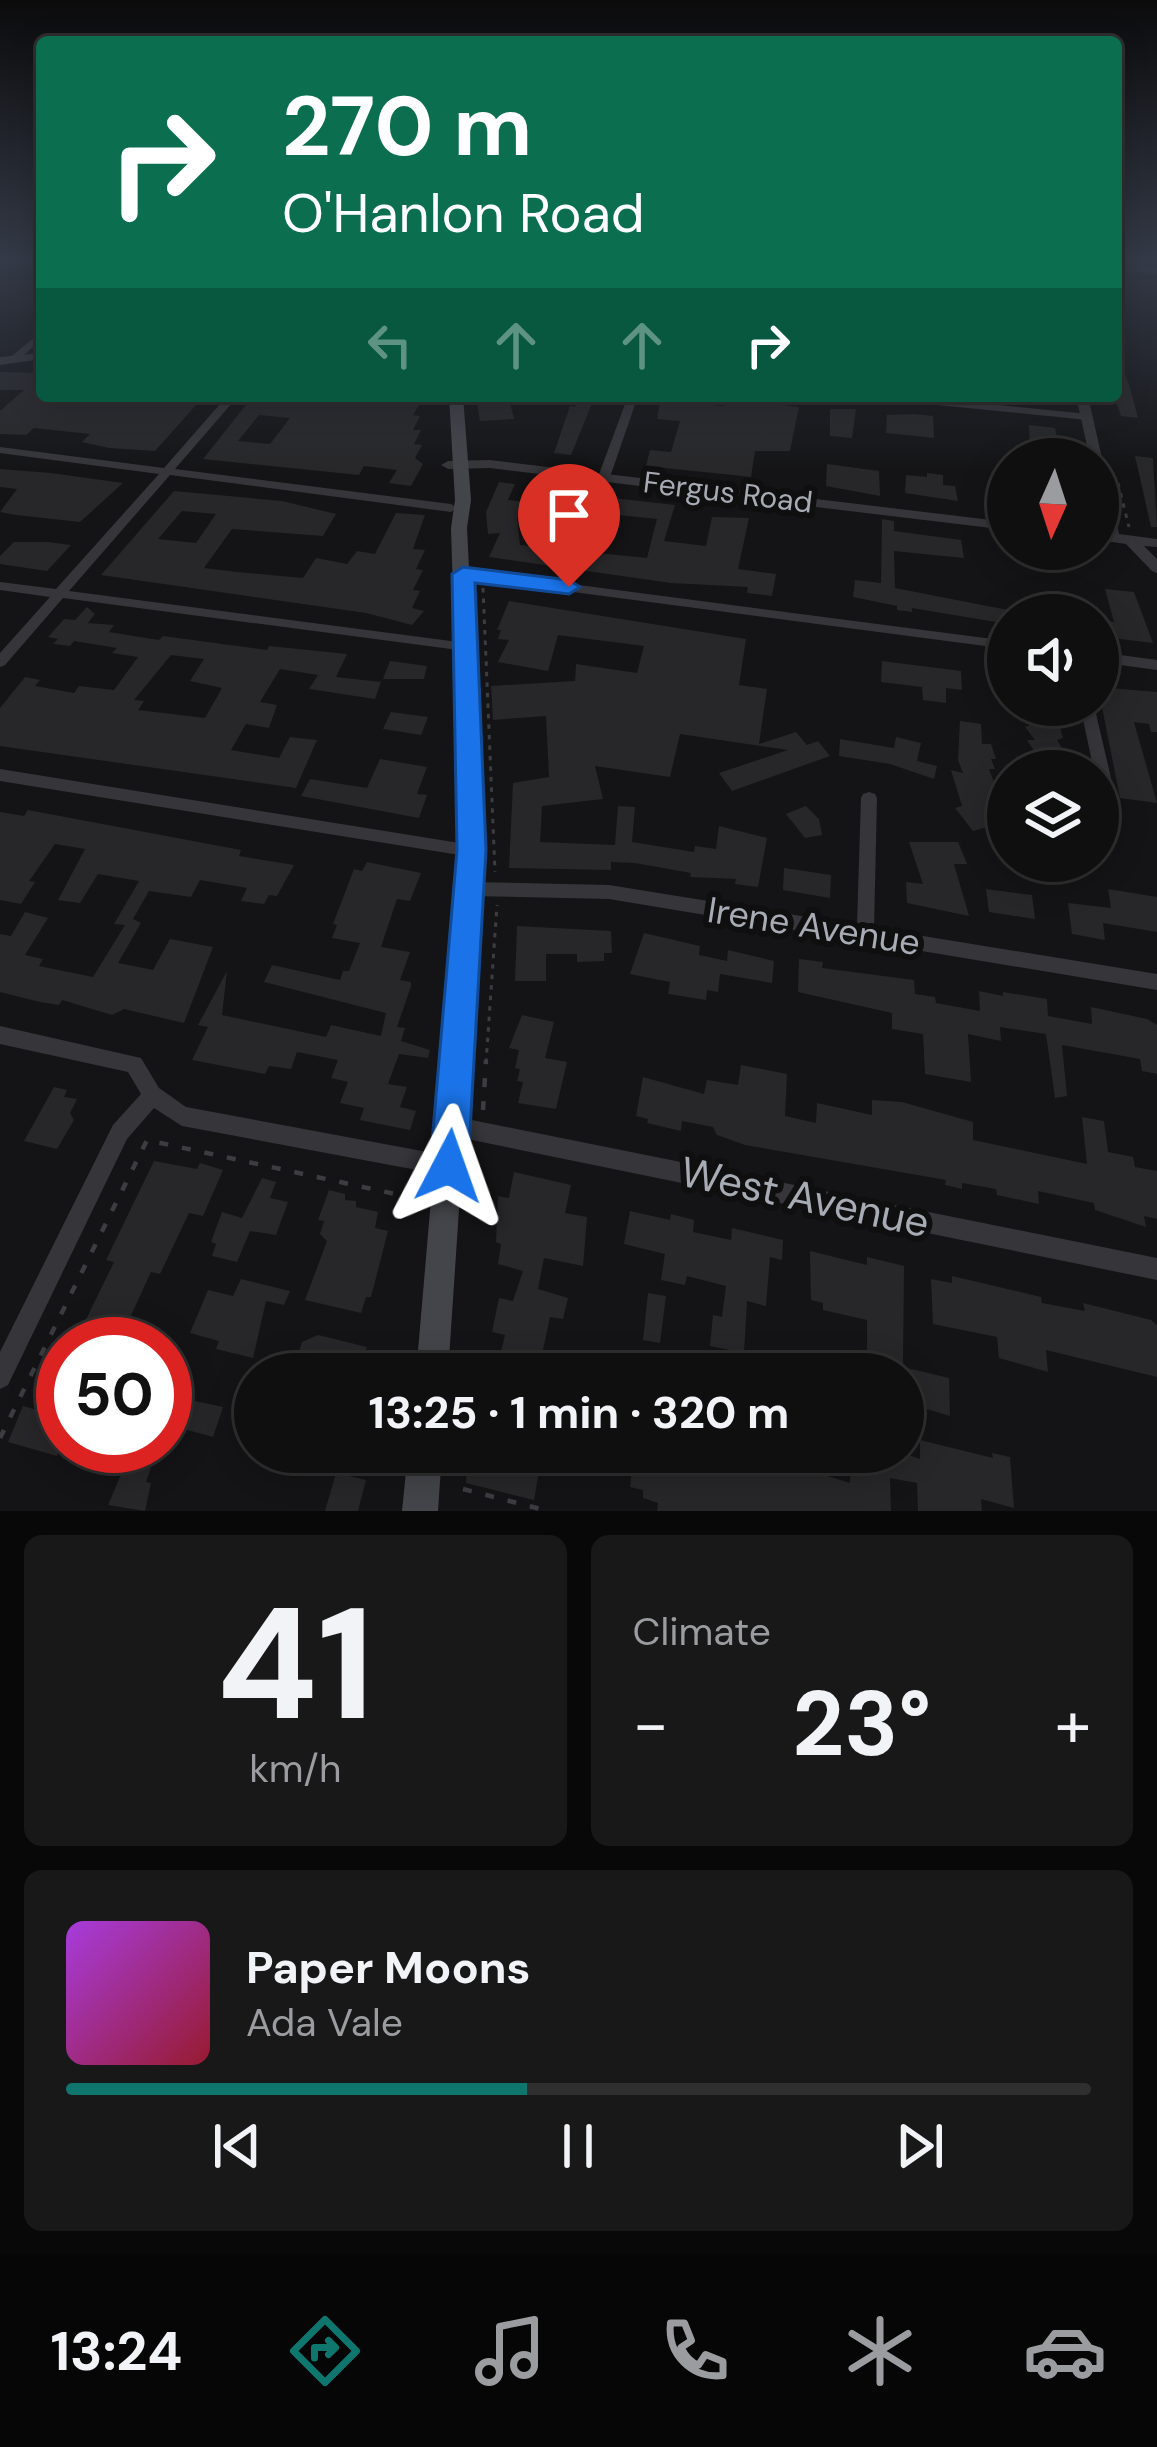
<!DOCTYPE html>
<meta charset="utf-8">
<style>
body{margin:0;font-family:"DM Sans",sans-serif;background:#181819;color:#f1f3f6;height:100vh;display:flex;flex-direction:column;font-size:45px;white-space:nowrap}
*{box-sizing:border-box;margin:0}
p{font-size:39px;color:#9b9c9f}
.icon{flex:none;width:66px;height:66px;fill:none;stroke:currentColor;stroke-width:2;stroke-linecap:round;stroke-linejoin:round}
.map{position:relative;height:1511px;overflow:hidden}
.sheet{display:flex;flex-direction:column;gap:24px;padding:24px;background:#080809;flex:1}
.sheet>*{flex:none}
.top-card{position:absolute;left:36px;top:36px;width:1086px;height:366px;border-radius:12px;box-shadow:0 6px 30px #0003,0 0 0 3px #2f2f30;background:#0b6e4f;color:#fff;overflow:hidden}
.needle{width:78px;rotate:183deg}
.buttons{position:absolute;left:987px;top:438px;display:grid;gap:24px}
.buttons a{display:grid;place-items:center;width:132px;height:132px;border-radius:50%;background:#0f0f10;box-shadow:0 6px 30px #0003,0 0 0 3px #2f2f30;font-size:60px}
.speed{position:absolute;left:36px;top:1317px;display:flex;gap:24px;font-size:60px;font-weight:700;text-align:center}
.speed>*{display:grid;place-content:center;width:156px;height:156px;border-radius:50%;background:#0f0f10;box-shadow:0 6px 30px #0003,0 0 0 3px #2f2f30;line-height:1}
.speed .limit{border:18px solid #d22;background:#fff;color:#111}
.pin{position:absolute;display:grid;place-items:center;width:102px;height:102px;color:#fff;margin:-123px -51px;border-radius:50% 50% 50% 0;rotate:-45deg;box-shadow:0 0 12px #0007}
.pin .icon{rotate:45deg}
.me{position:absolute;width:132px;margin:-66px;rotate:4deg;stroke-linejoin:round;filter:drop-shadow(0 0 9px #0008)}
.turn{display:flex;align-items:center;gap:42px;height:252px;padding:0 48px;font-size:54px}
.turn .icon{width:156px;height:156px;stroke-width:2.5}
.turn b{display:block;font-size:84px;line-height:102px}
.lanes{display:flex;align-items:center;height:114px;padding:0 48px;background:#0003;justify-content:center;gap:60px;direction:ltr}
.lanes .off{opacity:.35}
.big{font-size:90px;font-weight:700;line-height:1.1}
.sheet .widget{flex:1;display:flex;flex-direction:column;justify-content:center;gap:18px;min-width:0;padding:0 42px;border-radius:18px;background:#181819}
.sheet .dial{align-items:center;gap:0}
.dial b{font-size:156px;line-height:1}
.song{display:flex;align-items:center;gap:36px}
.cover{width:144px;height:144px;border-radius:18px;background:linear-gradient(135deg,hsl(280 70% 55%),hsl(350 70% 35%))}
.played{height:12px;border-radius:6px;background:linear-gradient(90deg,#0f766e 45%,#2f2f30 45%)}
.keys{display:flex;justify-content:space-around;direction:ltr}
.heat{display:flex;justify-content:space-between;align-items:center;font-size:66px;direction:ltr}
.sheet .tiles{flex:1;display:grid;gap:24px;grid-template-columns:1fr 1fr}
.widget:last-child{grid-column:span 2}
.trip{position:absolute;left:234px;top:1353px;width:690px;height:120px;border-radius:60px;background:#0f0f10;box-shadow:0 6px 30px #0003,0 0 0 3px #2f2f30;font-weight:700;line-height:120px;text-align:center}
.dock{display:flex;height:192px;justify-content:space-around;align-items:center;background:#060606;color:#9b9c9f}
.dock .icon{width:84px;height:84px}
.dock .active{color:#0f766e}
.dock b{font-size:54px;color:#f1f3f6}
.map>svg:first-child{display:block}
.building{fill:#272729;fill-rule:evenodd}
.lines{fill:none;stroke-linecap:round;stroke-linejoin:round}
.path-far1{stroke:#3c3d41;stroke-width:3;stroke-dasharray:4.5 6;stroke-linecap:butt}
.path{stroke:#3c3d41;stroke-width:4.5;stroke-dasharray:9 14;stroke-linecap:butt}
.minor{fill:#36363a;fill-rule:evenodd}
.tertiary{fill:#36363a;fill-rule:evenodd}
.secondary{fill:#44454a;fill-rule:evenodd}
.route{fill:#1a73e8;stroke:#114b97;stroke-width:3}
.labels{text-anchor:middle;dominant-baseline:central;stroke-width:12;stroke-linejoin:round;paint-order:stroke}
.far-street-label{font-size:30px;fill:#a7abb4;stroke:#0f0f10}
.street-label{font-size:36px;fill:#a7abb4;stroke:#0f0f10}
.near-street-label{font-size:42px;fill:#a7abb4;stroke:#0f0f10}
</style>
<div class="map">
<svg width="1157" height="1511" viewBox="0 0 1157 1511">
<rect width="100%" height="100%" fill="#141416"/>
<path class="building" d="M1116,356l13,28 9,34 -17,-2 -5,-14z
M0,372l42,1v23h156l-7,7 6,1 -42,47 -46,-3 -27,-6 8,-8 -56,-6 -8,7 -26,-1v-23l24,-21h-24z
M253,396l167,8 -7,11 7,1 -7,14h8l-7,14 8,1 -7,13 8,6 -12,22 -22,-3 8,-13 -33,-4 -5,9 -156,-16zM259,415l31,3 -20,26 -32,-3z
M476,396h25l1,8 8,-1 4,16 -34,2z
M579,396h16l-24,59 -17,-2 16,-47 5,1z
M661,396h31l-2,7 33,3 2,-8 74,9 -9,44h-35l-4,26 -105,-11 4,-16 21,2 9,-31 -23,-2z
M830,409h26l-4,29 -22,-2z
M914,414l19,2 1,22 -48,-5 1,-18z
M1029,425l26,3 4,20h-8l3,11h-24z
M1135,456l18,2 4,69h-6z
M827,464l52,7 1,25 -54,-10z
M0,469l51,4 72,10 -43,39 -64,-7 -16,-3 17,-23 -17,-2z
M927,473l16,2v10l12,1 3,15 -53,-8 1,-18 21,2z
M499,482l16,2 -7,16 46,5 6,-13 115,13 -11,36 42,5 6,-29 37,1 -11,51 38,5 -4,22 -25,-3 1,-6 -77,-4 -182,-26 11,-24 -12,1 -2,-22zM609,514l48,5 -10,39 -127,-13 -3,-28 62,7 3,-6 20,3z
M174,491l108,10 54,13 -13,22 -91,-7 -28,39 33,4 66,6 13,-20 31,6 10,-13 18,3 21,-41 29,2 -12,34 12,1 -9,19 7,1 -10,20 7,1 -8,17 12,3 -12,14 -46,-12 -265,-38zM182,511l34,3 -20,29 -38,-4z
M882,519l12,2v10l67,9 3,18 -70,-7 1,37 113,22v14l-96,-16v4l-15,-2v-4l-44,-9 2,-17 26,3z
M14,542h34l23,3 -24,26 -47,-7v-8z
M1105,589l29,3 19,51 -50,-6 -4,-17 15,2z
M509,601l237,38 -7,46 28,4 -8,55 37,-12 11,13 11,-4 12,15 -98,35 -13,-18 69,-23 -108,-16 -10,43 -75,-11 8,33 -61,7 -2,36 75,3 3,-39 17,1 -3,35 62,10 1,-6 21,3 3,-23 48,12 -9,49 -23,-3 1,-5 -46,-2 1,-4 -56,-10 -24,-1v8l-102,-2 4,-85 36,-6 -3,-61 -53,4 -2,-34 84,-5 1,-17 61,9 7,-27 -86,-11 -10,36 -50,-9 11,-22 -11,-1 3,-9h-4z
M87,607l8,7 -7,9 26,2 -5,7 50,8 4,-4 104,14 2,-4 78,8 -11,23 45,5 -6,17 -66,-10 9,-14 -38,-6 -20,33 17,3 -8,23 -23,-4 -15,26 48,8 11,-21 27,3 -21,48 -296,-42v-38l25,-31 15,3 -5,6 39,7 5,-7 35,4 24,-33 -26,-4 5,-5 -43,-7 -4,5 -17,-2 5,-5 -10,-2 16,-18 11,1zM171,655l33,4 -14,22 32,7 -17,30 -67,-8 6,-9 -10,-1z
M390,661l37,5 -3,13h-41z
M882,661l79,10 1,19 -16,-2v15l-23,-3 -1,-13 -41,-5z
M1098,687l59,5v40h-6l-2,-8 -15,-2 23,81 -37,-5z
M1027,705h20l12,18 4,15 -6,2 5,8 -9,2 12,21h-18l-20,-31h8l-10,-13 5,-2 -5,-8 9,-1z
M391,712l37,5 -7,18 -38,-6z
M960,721l21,3 1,20h9l5,15h-5l4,10h-6l10,26 9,1v34l-15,4 -6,-7 -14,4 -18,-23 7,-2 -11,-36 12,3 -5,-13z
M896,737l25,6 -4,18 20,5 -3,13 -44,-15 -51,-8 1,-17 54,9z
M380,759l47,8 -10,27 10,1 -8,23 -118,-22 9,-17 57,9z
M806,806l13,13 3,16 -17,3 -19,-24z
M28,810l213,40 -2,6 55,9 -17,31 -8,-1 -5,9 -23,-3 6,-13 -47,-8 -9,17 -42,-6 -16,28 8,4 -23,40 35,7 17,-31 43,8 -29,76 -60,-14 -12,6 -50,-15 -3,5 -19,-3 -40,-10v-58l11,2 14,-24 23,6 -23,37 18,4 -4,7 54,11 32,-52 -11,-1 25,-43 -41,-7 -18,29 -22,-3 27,-51 -30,-5 -26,37 6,1 -14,22 -21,-4v-88l24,4z
M909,842h49l9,22h-13l15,52 -62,-13 -1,-21 17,2z
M367,862l54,11 -11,28 -13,-2 -16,48 29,5 -10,28 11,2v4l-14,41 8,1 -4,13 29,9 -2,8 -29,-4 -11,30 19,3 -7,20 16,4 -6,19 -50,-10 4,-12 -24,-5 8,-21 -17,-4 7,-18 -41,-8 -6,17 -22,-3 -4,8 -73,-14 16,-33 -10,-2 29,-54 -5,44 104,22 5,-12 50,11 5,-23 -122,-31 8,-17 68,15 3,-9h6l11,-28 -28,-5 5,-13 -4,-1 21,-55 8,2z
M784,868l47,7 -1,23 -47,-8z
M986,889l46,6 3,24 -46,-7z
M1108,889l49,8v35l-54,-9 2,17 -33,-6 -4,-31 43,5z
M517,926l94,5 1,22h-8v8l-27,1v-8h-31v27h-31z
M644,933l56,13 -1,9 28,6 1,-11 46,11 -2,22 -52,-9 -2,18 -11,-2 -1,10 -38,-6 2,-12 -40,-8z
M799,959l24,3 -1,6 92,12 1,14 20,3 1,6 44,8 -1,-20 24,5v-4l44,7 1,17 44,8 -1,-17 56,12 10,6v49l-15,-3 -2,-12 -78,-14 5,51 -12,2 -9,-64 -46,-7 1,14 -33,-7 3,48 -46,-8 -2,-40 -31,-5v-16l-94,-21z
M522,1015l32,7 -9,36 22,4 -11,47 -38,-6 5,-21 -6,-1 3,-12 -5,-1 4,-18 -10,-2z
M741,1065l46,9 -2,42 31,7 1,-20 55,12v-15l30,2 71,20v18l114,24 -5,-47 22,4 4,31 25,5 2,10 22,4v48l-13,-3 2,11 -51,-17 -1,-7 -56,-12 1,13 -42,-9 -1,-6 -34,-6v6l-17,-4 1,-5 -201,-35 -28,-10 -4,-8 -31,-6 -1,10 -34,-8 1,-4 -12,-3 7,-39 61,17 3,-14 31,5z
M54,1087l13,3 -3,7 13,2 -7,14 4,7 -17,29 -33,-8z
M154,1161l43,8 3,-6 23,7 -20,46 -14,-3 -29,61 -9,-2 -33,72h-44l40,-82 -8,-2z
M514,1172l57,13 -6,28 22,4 -4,49 -39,-8 -6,31 30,9 -5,21 -13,-2 -9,42 39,10 -1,5h-83l9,-39 -13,-3 7,-34 14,3 10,-30 -25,-7 3,-20 -5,-2 2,-46 11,2z
M262,1178l14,4 -6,16 18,4 -12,33 -26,-4 -13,31 -25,-6 4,-12 -5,-2 11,-30 20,6z
M329,1190l16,4v6l11,1v6l22,5 -3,16 13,3 -17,66h-5l-5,16 -56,-13 22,-59 -7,-7 4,-13 -6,-1z
M630,1211l40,9 1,-6 23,6 -1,12 38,8 1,-12 51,12 -1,20 -12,-3 -4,49 -19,-5 -3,52 -34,-7 3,-31 9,2 4,-31 -39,-10 -2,9 -24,-5 4,-26 -41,-10z
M810,1251l57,14v-8l37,9 -1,101 46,11 1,38 -47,-14v-28h-54v-16l18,4v-42l-44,-10v-7l-12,-3z
M952,1276l89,21 1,6 43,8 -2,-8 68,17 6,5v52l-111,-27 2,22 -49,-14 -2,-21 -64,-13 -2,-45 21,4z
M241,1279l49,12 -6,14 -18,-4 -13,57 -37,-9 3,-8 -29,-8 18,-43 25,6z
M648,1293l18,3 -6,47 -17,-3z
M318,1335l49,12 -8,27h-67l10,-32z
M63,1367v74l-6,15 -49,-14 15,-36 21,6z
M195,1401l28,6 -10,30 -29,-8z
M920,1440l73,18 -1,-5 18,4 4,51 -33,-9 1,12h-64l-1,-28 -27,-5 1,33h-234l1,-8 -15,-5v-8l-13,-3 4,-35h72l63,17v-11l81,25 1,-31h48l21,7z
M133,1446l23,7 -10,29 5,1 -6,28 -37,-6z
M468,1452h45l28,8 -7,40 -68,-17z
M336,1473l30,7 -8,31h-33z"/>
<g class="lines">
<path class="path-far1" d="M1118,483l11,44
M483,588l12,284
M486,1063l11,-158"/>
<path class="path" d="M483,1110l3,-50
M0,1438l147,-298 262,57
M463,1489l85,22"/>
<path class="minor" d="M1116,264l41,4v6l-41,-4z
M42,331v8l-25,22h-6v-4z
M227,396h11l-63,73 276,35 6,4 -6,4 -281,-37 -101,116 397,52 7,4 -2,3 -5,1 -403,-53 -58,67 -5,2v-14l50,-56 -50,-7v-8l56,7 103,-115 -159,-21v-6l164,21z
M628,396h10l-28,81 -6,3 -4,-1 -2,-2z
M872,396h36l180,18 5,3 -5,3 -211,-21z
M463,570l545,71v8l-549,-72 -2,-3z
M1098,652l59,8v10l-59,-8z
M1080,705h14l20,86 -3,4h-10l-3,-5v-19h-4z
M0,769l472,76 6,1 2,5 -2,5 -6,1 -472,-76z
M869,792l6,2 2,4 -3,130 283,46v16l-548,-91 -139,-3 -6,-2 -2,-5 2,-5 6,-2 139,3 248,40 4,-127 2,-4z
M0,1026l141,32 18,30 27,19 263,49 7,3 3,7 -3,7 -7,3 -267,-50 -28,-18 -27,31 -119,246 -8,4v-37l113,-227 28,-31 -13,-22 -128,-28z
M452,1116l705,142v22l-705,-144 -7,-3 -3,-7 3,-7z"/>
<path class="tertiary" d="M42,353v6l-42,6v-8z
M1076,396h12l31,138 38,5v8l-13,-1 13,13v14l-5,-2 -26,-27 -28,-4v-8h7l-7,-33v-40h-8z
M490,460l518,62v8l-518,-62 -42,1 -7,-4 7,-4z"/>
<path class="secondary" d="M449,396h14l8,104 -4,28 16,323 -35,523h-32l45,-523 -10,-323 4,-28z
M408,1452h34l-4,59h-36z"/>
</g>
<linearGradient id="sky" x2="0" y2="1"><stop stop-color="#0b0b0c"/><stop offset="0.55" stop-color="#343a47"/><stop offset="1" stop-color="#343a47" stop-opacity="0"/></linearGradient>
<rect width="1157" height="473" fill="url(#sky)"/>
<path class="route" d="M463,567l106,13 11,7 -11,7 -94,-11 11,267 -18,316 -6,13 -13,5 -13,-5 -6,-13 27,-316 -5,-276z"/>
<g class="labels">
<g class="far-street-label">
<text transform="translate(728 492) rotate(7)">Fergus Road</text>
</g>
<g class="street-label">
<text transform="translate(814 926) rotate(9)">Irene Avenue</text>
</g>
<g class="near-street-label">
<text transform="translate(805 1197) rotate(12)">West Avenue</text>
</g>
</g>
</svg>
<div class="buttons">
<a><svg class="needle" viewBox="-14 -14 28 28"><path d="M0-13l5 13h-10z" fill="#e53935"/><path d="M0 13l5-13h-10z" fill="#9b9c9f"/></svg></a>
<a><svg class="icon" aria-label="sound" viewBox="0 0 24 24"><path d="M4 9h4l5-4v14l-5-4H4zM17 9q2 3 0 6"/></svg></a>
<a><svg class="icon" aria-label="layers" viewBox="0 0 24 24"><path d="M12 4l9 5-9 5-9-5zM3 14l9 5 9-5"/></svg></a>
</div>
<div class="speed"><div class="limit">50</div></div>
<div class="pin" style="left:569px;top:587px;background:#d93025"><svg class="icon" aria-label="arrive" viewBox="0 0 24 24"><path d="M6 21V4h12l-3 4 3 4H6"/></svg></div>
<svg class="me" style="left:449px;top:1166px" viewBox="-20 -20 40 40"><path d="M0-17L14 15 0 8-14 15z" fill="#1a73e8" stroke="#fff" stroke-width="4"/></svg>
<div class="trip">13:25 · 1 min · 320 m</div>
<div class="top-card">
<div class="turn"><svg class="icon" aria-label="right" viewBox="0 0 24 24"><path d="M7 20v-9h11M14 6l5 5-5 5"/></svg><div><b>270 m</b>O'Hanlon Road</div></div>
<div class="lanes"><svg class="icon off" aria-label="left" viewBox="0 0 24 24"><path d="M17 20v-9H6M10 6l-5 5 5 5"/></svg><svg class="icon off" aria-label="ahead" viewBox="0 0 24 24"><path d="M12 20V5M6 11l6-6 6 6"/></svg><svg class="icon off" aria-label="ahead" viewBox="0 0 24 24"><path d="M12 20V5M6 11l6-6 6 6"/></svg><svg class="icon" aria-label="right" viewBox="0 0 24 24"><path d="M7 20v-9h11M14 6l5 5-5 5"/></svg></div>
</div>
</div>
<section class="sheet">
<div class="tiles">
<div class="widget dial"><b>41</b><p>km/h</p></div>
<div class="widget"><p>Climate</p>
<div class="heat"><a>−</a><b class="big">23°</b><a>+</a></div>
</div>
<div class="widget">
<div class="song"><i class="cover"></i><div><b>Paper Moons</b><p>Ada Vale</p></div></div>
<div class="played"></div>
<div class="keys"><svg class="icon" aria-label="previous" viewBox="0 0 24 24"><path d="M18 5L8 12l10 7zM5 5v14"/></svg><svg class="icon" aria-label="pause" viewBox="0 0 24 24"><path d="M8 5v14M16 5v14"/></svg><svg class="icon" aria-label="next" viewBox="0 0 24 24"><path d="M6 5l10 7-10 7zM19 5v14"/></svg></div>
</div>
</div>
</section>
<nav class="dock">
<b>13:24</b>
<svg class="icon active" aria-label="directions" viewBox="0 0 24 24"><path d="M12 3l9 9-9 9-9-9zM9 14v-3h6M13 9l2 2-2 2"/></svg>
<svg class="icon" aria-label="music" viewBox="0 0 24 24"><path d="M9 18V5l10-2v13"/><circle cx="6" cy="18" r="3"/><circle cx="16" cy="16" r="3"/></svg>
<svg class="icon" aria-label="phone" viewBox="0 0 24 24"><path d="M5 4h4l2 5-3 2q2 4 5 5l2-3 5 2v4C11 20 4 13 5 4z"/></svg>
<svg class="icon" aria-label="climate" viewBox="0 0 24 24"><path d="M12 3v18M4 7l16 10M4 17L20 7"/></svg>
<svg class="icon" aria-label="car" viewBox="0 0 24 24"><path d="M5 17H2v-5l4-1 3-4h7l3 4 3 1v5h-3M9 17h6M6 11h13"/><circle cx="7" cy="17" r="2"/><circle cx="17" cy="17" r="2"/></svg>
</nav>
